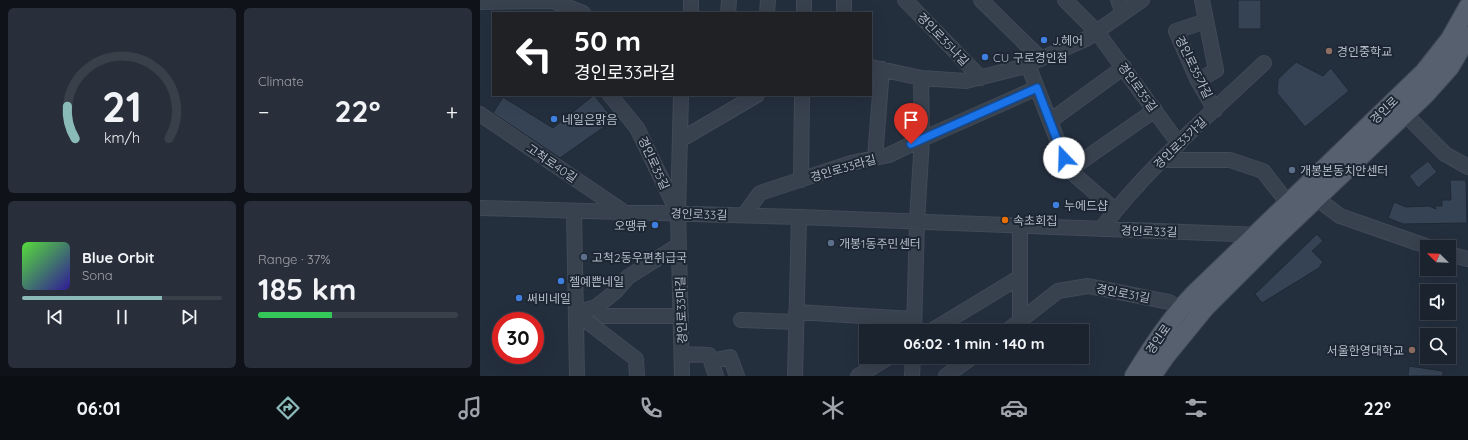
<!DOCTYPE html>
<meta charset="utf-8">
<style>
body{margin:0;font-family:Quicksand,"Noto Sans KR",sans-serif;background:#282f3a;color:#f1f3f6;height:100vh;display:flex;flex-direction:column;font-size:15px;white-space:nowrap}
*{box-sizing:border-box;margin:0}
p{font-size:13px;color:#a0a4aa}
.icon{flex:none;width:22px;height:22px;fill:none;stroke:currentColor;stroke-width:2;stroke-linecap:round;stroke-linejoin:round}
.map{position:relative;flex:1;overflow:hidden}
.panel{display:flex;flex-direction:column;gap:8px;padding:8px;background:#0f1319;width:480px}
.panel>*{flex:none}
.guide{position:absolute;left:12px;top:12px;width:380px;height:84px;border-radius:0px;box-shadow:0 4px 16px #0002,0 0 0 1px #39404a;background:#202124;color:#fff;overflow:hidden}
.needle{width:26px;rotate:293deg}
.tools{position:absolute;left:940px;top:240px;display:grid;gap:8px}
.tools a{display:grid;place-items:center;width:36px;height:36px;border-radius:0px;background:#1b232e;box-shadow:0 4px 16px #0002,0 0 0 1px #39404a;font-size:20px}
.speed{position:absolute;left:12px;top:312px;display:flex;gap:8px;font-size:20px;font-weight:700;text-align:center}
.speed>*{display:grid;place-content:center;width:52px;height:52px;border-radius:50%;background:#1b232e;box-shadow:0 4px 16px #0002,0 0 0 1px #39404a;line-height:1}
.speed .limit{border:6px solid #d22;background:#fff;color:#111}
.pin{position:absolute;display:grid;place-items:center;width:34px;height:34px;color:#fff;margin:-41px -17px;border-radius:50% 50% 50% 0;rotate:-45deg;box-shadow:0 0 4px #0007}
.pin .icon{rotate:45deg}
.me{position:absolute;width:44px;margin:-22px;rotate:339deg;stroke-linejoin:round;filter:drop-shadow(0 0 3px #0008)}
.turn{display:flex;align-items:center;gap:14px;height:84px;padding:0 16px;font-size:18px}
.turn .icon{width:52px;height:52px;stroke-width:2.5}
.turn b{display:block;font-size:28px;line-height:34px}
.big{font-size:30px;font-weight:800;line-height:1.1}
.panel .tile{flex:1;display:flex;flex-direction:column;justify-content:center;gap:6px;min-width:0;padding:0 14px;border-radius:6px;background:#282f3a}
.panel .dial{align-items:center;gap:0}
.dial svg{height:104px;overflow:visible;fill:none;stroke:#39404a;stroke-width:7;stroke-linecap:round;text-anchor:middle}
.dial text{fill:#f1f3f6;stroke:none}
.song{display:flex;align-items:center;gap:12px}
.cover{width:48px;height:48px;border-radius:6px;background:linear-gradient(135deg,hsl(110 70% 55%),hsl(250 70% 35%))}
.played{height:4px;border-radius:2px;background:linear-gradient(90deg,#8bbbb9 70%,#39404a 70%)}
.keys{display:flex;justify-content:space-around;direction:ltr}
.heat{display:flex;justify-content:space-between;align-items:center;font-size:22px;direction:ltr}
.charge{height:6px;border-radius:3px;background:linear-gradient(90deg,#34c759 37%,#39404a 0)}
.panel .tiles{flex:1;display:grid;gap:8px;grid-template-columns:repeat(2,1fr)}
.trip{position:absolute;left:379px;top:324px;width:230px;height:40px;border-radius:0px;background:#1b232e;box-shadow:0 4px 16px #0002,0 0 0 1px #39404a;font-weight:800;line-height:40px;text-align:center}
.tab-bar{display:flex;height:64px;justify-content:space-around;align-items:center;background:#0b0e12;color:#a0a4aa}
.tab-bar .icon{width:28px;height:28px}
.tab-bar .selected{color:#8bbbb9}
.tab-bar b{font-size:18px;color:#f1f3f6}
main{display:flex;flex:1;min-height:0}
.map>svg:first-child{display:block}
.building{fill:#364354;stroke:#1f2835}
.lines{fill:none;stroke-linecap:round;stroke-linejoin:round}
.minor-casing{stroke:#414a57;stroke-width:16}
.major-casing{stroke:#414a57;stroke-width:20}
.minor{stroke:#38414e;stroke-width:14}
.major{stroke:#56606e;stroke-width:18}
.route-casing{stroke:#114b97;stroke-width:10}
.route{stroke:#1a73e8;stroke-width:7}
.shop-dot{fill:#3f7fe0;stroke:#1d2633;stroke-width:1.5}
.education-dot{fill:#8d6e63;stroke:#1d2633;stroke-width:1.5}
.service-dot{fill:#5c6f8a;stroke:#1d2633;stroke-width:1.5}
.food-dot{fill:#e8710a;stroke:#1d2633;stroke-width:1.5}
.labels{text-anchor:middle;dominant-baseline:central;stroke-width:4;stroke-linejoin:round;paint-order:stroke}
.street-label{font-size:12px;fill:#b4bcc9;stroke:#1d2633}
.poi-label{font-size:12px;fill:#b4bcc9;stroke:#1d2633;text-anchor:start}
</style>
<main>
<section class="panel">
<div class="tiles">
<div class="tile dial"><svg viewBox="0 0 100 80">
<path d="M14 69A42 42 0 1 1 86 69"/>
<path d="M14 69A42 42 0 0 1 8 44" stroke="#8bbbb9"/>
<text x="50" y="56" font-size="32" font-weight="700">21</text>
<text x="50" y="72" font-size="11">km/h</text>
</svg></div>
<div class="tile"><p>Climate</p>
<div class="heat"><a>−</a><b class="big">22°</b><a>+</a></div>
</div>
<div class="tile">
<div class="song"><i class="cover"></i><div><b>Blue Orbit</b><p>Sona</p></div></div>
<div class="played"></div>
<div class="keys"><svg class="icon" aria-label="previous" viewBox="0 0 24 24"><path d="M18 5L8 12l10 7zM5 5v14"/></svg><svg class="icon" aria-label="pause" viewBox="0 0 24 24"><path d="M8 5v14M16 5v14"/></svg><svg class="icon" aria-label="next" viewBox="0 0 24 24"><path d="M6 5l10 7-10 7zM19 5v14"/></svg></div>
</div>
<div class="tile"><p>Range · 37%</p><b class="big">185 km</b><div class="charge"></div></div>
</div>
</section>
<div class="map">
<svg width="988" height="376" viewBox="0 0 988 376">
<rect width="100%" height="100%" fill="#242f3e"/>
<path class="building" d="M758,0h23v29h-23z
M816,62l27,14 8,-8 18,23 -44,36 -28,-34 1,-14z
M114,95l20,25 -54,38 -67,-45 10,-16 50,31z
M948,161l9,11 -19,16 -9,-12z
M970,180h16l1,43 -64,1 -15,-6 6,-16 12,5 23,-1 7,3 -2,-3h8v-6h9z
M837,234l6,7 -11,10 11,11 -4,6 -57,35 -7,-9z
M929,366l34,5v5h-35z"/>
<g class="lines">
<defs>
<path id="minor" d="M425,0l76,78
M501,0l60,59
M585,0l32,32 82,112
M638,0l5,13
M0,2l73,-1 30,12
M211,13v-13
M248,13l1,-13
M287,13l1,-13
M324,13v-13
M364,13v-13
M726,21l-30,10 22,50 17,29
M548,65l41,105 46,40
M391,67l50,11 45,3 56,-14 64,-28 56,-39
M718,81l18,-11 -14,-70
M130,95l27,33 40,83
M201,95l-3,118 4,163
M918,107l47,47 23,13
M0,114l144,98
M570,121l74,-54
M200,140l77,-45
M395,158l7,-89
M682,160h68l33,11 24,31
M589,170l86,-60
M321,180l1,-85
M836,198l24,18 89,31
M0,208l319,9 462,18
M94,211l3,165
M264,215l16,-22 91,-30 38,-8 33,-16 115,-51
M621,229c47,-62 107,-113 163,-166
M969,254l19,5
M116,307l19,-15 13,-15 51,-32
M316,312l118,7
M96,313l20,-6 9,9h76
M96,313l60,46 1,17
M261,320l55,2
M540,321v-96
M434,331l3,-110 5,-82 -1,-61
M451,331l89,-54
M527,331l51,-40 30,-5 81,16 11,7
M202,354l27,1 7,21
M231,361l19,-4 7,19
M315,376l4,-159
M378,376l31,-19
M432,376l1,-19
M466,376l26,-19"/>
<path id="major" d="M654,376c18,-29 36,-57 60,-82l230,-222 26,-33 18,-32
M672,376l13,-19 40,-49 72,-72 148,-141 25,-28 18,-31"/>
</defs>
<use href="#minor" class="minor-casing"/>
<use href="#major" class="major-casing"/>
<use href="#minor" class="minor"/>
<use href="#major" class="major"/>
</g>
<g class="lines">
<defs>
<path id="route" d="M431,144l126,-56 27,70"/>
</defs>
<use href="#route" class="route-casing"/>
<use href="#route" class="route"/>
</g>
<g class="shop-dot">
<circle cx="564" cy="40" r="4"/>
<circle cx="505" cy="57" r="4"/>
<circle cx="74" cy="119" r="4"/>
<circle cx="576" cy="205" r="4"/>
<circle cx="175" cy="225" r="4"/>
<circle cx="81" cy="281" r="4"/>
<circle cx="39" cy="298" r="4"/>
</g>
<g class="education-dot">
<circle cx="849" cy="51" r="4"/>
<circle cx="932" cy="350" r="4"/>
</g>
<g class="service-dot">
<circle cx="812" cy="170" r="4"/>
<circle cx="351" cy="243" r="4"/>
<circle cx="104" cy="257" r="4"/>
</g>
<circle class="food-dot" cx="525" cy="220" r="4"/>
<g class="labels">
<g class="street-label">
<text transform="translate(463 39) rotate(46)">경인로35나길</text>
<text transform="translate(714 67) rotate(64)">경인로35가길</text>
<text transform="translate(658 87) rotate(54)">경인로35길</text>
<text transform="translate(904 110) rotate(-44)">경인로</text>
<text transform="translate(700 143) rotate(-44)">경인로33가길</text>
<text transform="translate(72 163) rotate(34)">고척로40길</text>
<text transform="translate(174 163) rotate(65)">경인로35길</text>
<text transform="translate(363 168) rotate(-16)">경인로33라길</text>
<text transform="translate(219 214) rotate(2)">경인로33길</text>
<text transform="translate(669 231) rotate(2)">경인로33길</text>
<text transform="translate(643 293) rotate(11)">경인로31길</text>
<text transform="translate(201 310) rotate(-92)">경인로33마길</text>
<text transform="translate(678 339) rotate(-55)">경인로</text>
</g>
<g class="poi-label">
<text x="572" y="40">J.헤어</text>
<text x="857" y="51">경인중학교</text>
<text x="513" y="57">CU 구로경인점</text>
<text x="82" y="119">네일은맑음</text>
<text x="820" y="170">개봉본동치안센터</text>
<text x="584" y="205">누에드샵</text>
<text x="533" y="220">속초회집</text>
<text x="167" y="225" text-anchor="end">오땡큐</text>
<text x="359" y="243">개봉1동주민센터</text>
<text x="112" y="257">고척2동우편취급국</text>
<text x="89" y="281">젤예쁜네일</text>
<text x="47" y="298">써비네일</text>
<text x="924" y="350" text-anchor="end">서울한영대학교</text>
</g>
</g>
</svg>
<div class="tools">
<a><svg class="needle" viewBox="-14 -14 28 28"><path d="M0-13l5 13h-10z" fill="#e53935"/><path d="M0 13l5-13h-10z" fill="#a0a4aa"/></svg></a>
<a><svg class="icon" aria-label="sound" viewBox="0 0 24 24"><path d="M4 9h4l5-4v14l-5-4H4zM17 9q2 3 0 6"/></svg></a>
<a><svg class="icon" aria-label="search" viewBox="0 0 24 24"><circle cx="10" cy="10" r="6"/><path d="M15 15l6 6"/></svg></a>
</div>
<div class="speed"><div class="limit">30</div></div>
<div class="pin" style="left:431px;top:144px;background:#d93025"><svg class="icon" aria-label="arrive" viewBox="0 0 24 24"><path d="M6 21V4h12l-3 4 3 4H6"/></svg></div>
<svg class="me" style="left:584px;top:158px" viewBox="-20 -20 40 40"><circle r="19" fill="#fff"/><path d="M0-13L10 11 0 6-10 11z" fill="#1a73e8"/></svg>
<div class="trip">06:02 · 1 min · 140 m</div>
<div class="guide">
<div class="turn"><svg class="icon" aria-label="left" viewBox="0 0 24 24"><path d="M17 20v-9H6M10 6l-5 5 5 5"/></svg><div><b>50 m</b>경인로33라길</div></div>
</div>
</div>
</main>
<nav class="tab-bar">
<b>06:01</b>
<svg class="icon selected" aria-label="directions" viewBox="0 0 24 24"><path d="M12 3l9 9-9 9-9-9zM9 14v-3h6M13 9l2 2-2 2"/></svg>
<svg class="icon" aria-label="music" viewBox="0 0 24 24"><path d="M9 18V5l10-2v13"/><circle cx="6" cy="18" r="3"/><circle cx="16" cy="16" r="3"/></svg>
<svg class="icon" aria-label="phone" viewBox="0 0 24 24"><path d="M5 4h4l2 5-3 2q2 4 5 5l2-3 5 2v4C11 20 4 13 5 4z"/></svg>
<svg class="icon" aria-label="climate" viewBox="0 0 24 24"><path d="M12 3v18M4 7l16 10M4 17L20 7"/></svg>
<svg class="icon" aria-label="car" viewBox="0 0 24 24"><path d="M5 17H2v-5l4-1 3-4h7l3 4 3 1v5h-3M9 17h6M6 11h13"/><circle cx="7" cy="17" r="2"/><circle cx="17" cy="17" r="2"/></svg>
<svg class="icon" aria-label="filters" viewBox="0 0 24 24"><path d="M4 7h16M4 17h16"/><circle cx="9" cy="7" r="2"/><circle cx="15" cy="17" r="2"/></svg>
<b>22°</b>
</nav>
